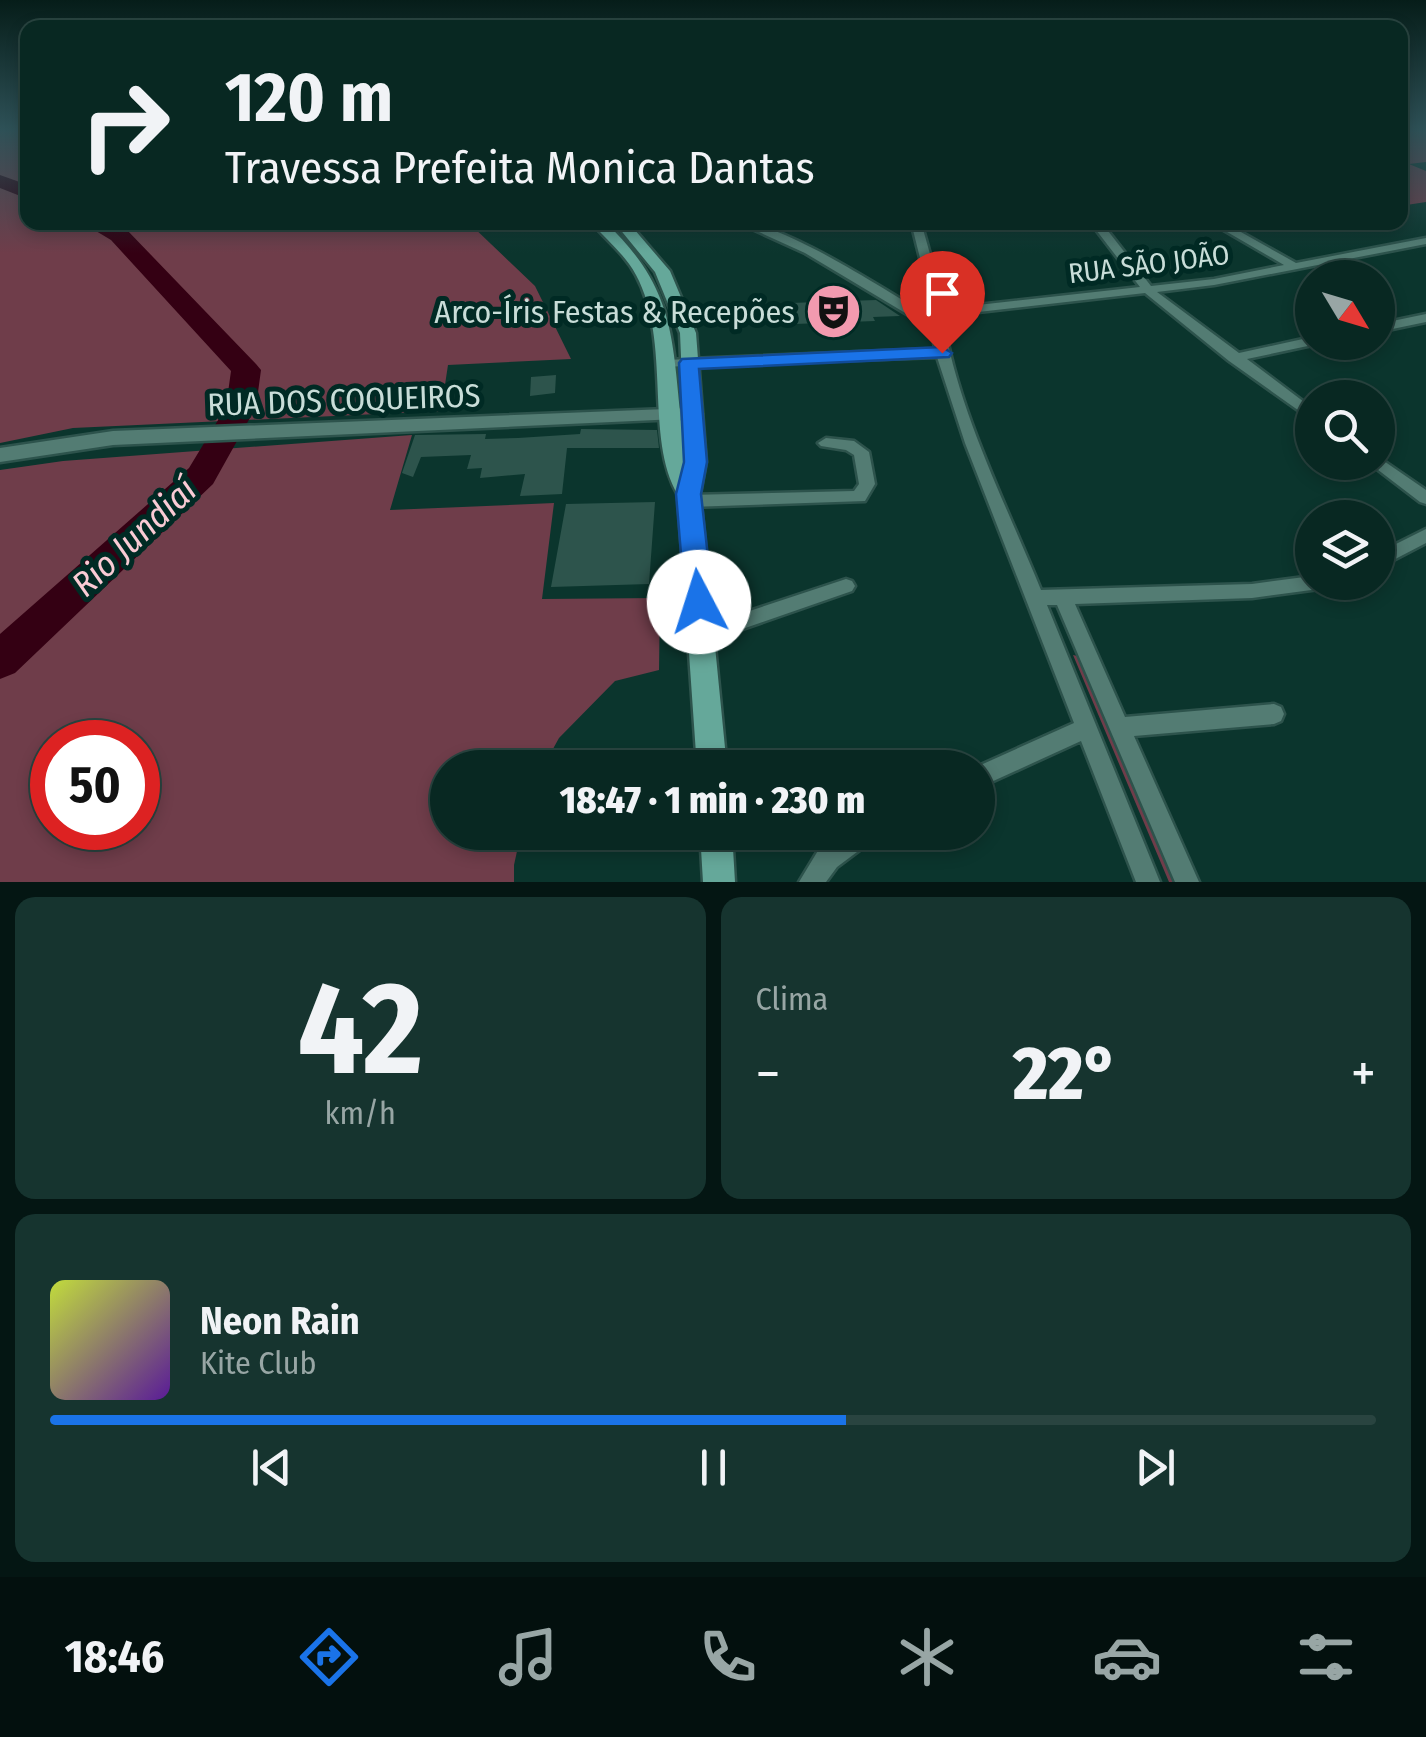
<!DOCTYPE html>
<html lang="pt">
<meta charset="utf-8">
<style>
body{margin:0;font-family:"Fira Sans Condensed",sans-serif;background:#16342f;color:#f1f3f6;height:100vh;display:flex;flex-direction:column;font-size:38px;white-space:nowrap}
*{box-sizing:border-box;margin:0}
p{font-size:32px;color:#98a6a5}
.icon{flex:none;width:55px;height:55px;fill:none;stroke:currentColor;stroke-width:2;stroke-linecap:round;stroke-linejoin:round}
.map{position:relative;height:882px;overflow:hidden}
.panel{display:flex;flex-direction:column;gap:15px;padding:15px;background:#041613;flex:1}
.panel>*{flex:none}
.top-card{position:absolute;left:20px;top:20px;width:1388px;height:210px;border-radius:20px;box-shadow:0 5px 15px #0003,0 0 0 2px #294440;background:#082822;color:#f1f3f6;overflow:hidden}
.needle{width:65px;rotate:128deg}
.tools{position:absolute;left:1295px;top:260px;display:grid;gap:20px}
.tools a{display:grid;place-items:center;width:100px;height:100px;border-radius:50%;background:#082822;box-shadow:0 5px 15px #0003,0 0 0 2px #294440;font-size:50px}
.speed{position:absolute;left:30px;top:720px;display:flex;gap:20px;font-size:50px;font-weight:700;text-align:center}
.speed>*{display:grid;place-content:center;width:130px;height:130px;border-radius:50%;background:#082822;box-shadow:0 5px 15px #0003,0 0 0 2px #294440;line-height:1}
.speed .limit{border:15px solid #d22;background:#fff;color:#111}
.pin{position:absolute;display:grid;place-items:center;width:85px;height:85px;color:#fff;margin:-102px -42px;border-radius:50% 50% 50% 0;rotate:-45deg;box-shadow:0 0 10px #0007}
.pin .icon{rotate:45deg}
.me{position:absolute;width:110px;margin:-55px;rotate:355deg;stroke-linejoin:round;filter:drop-shadow(0 0 8px #0008)}
.turn{display:flex;align-items:center;gap:35px;height:210px;padding:0 40px;font-size:45px}
.turn .icon{width:130px;height:130px;stroke-width:2.5}
.turn b{display:block;font-size:70px;line-height:85px}
.big{font-size:75px;font-weight:800;line-height:1.1}
.panel .widget{flex:1;display:flex;flex-direction:column;justify-content:center;gap:15px;min-width:0;padding:0 35px;border-radius:20px;background:#16342f}
.panel .dial{align-items:center;gap:0}
.dial b{font-size:130px;line-height:1}
.song{display:flex;align-items:center;gap:30px}
.cover{width:120px;height:120px;border-radius:15px;background:linear-gradient(135deg,hsl(70 70% 55%),hsl(270 70% 35%))}
.played{height:10px;border-radius:5px;background:linear-gradient(90deg,#1a73e8 60%,#294440 60%)}
.keys{display:flex;justify-content:space-around;direction:ltr}
.heat{display:flex;justify-content:space-between;align-items:center;font-size:55px;direction:ltr}
.panel .tiles{flex:1;display:grid;gap:15px;grid-template-columns:1fr 1fr}
.widget:last-child{grid-column:span 2}
.trip{position:absolute;left:430px;top:750px;width:565px;height:100px;border-radius:50px;background:#082822;box-shadow:0 5px 15px #0003,0 0 0 2px #294440;font-weight:800;line-height:100px;text-align:center}
.menu{display:flex;height:160px;justify-content:space-around;align-items:center;background:#03100e;color:#98a6a5}
.menu .icon{width:70px;height:70px}
.menu .selected{color:#1a73e8}
.menu b{font-size:45px;color:#f1f3f6}
.map>svg:first-child{display:block}
.green{fill:#6f3d4a;fill-rule:evenodd}
.lines{fill:none;stroke-linecap:round;stroke-linejoin:round}
.river{fill:#340013;fill-rule:evenodd}
.building{fill:#2d544c}
.minor-casing{stroke:#2d534c;stroke-width:5}
.tertiary-casing{stroke:#2d534c;stroke-width:5}
.secondary-casing{stroke:#2d534c;stroke-width:5}
.minor{fill:#537c73;fill-rule:evenodd}
.tertiary{fill:#537c73;fill-rule:evenodd}
.secondary{fill:#65a89a;fill-rule:evenodd}
.route{fill:#1a73e8;stroke:#114b97;stroke-width:2.5}
.labels{text-anchor:middle;dominant-baseline:central;stroke-width:10;stroke-linejoin:round;paint-order:stroke}
.far-street-label{font-size:28px;fill:#c8ddd8;stroke:#002a24}
.poi-label{font-size:32px;fill:#c8ddd8;stroke:#002a24;text-anchor:end}
.street-label{font-size:32px;fill:#c8ddd8;stroke:#002a24}
.water-label{font-size:35px;font-style:italic;fill:#facbd5;stroke:#002a24}
</style>
<div class="map">
<svg width="1426" height="882" viewBox="0 0 1426 882">
<rect width="100%" height="100%" fill="#0b352d"/>
<path class="green" d="M0,130h27l1,92 441,1 66,63 36,73 -123,6 -7,46 -368,17 -73,15z
M1400,130h26v32l-17,2 17,7v31l-26,4z
M412,435l-22,75 164,-7 -12,96 118,-1 -1,72 -44,11 -56,57 -16,29 -95,1v64l73,1 -7,32v17h-514v-412l63,-9zM138,742v86h-86v-86z
M1073,655l9,2 98,225h-11z"/>
<g class="lines">
<path class="river" d="M0,175l28,10v14l-28,-11z
M81,222h30l16,8 129,134 5,6 -5,37 -43,77 -198,189 -15,6v-45l189,-166 37,-61 5,-36 -120,-131z"/>
</g>
<path class="building" d="M876,300l24,16 -27,1 2,4 -80,3 -5,-21z
M556,375l-1,18 -25,3 1,-19z
M581,429l76,1 2,18h-92l-5,46 -42,2 5,-22 -45,4 2,-10 -15,1 4,-14 -50,2 -8,20 -11,-4 13,-38 71,-1 -1,5 33,-1 62,-4z
M655,502l-6,82 -98,3 15,-83z"/>
<g class="lines">
<defs>
<path id="minor" d="M737,222c47,0 150,70 194,95l-4,-31 -16,-64h10l18,64 3,23 198,-22 -50,-65h11l50,64 63,-7 70,-14 -74,-43h13l73,41 130,-25v6l-212,41 -57,7 82,61 73,-16v5l5,2 -70,15 65,49v12l-83,-59 -84,-68 -202,23c13,91 63,188 98,274l211,-6 60,-8v6h16l-3,5 -6,2 -67,9 -177,6 50,113 149,-13 7,3 3,7 -3,7 -7,3 -140,12 65,146h-24l-118,-277h-10l113,277h-24l-55,-141 -103,47v-20h-4l100,-45 -109,-280 -28,-86 -277,10 -2,-3 7,-4 270,-11 -3,-20 -127,-76z
M1426,314v8l-48,10v-8z
M826,438l28,3 15,11 6,32 -10,17 -176,6 -6,-2 -2,-4 2,-4 6,-2 165,-4 5,-7 -5,-29 -8,-5 -25,-4 -3,-3z
M1378,457l48,33v14l-6,-2 -47,-36 -2,-4h7z
M1426,529v14l-48,25v-15z
M846,579l6,2 3,5 -3,5 -150,52 -7,-2 -3,-6 3,-6z
M844,832h33l-4,8 -36,27 -11,15h-27l20,-33z"/>
<path id="tertiary" d="M692,408l10,6 -3,4 -586,27 -113,17v-14l113,-17z"/>
<path id="secondary" d="M591,222h14c79,74 65,130 80,228l-5,-117 -25,-61 -41,-50h14l42,49 26,62 10,129 -6,32 27,274h-30l-19,-273c-34,-57 -6,-153 -42,-220 -11,-21 -30,-35 -45,-53z
M700,832h32l3,50h-32z"/>
</defs>
<use href="#minor" class="minor-casing"/>
<use href="#tertiary" class="tertiary-casing"/>
<use href="#secondary" class="secondary-casing"/>
<use href="#minor" class="minor"/>
<use href="#tertiary" class="tertiary"/>
<use href="#secondary" class="secondary"/>
</g>
<linearGradient id="sky" x2="0" y2="1"><stop stop-color="#061d19"/><stop offset="0.51" stop-color="#2e5157"/><stop offset="1" stop-color="#2e5157" stop-opacity="0"/></linearGradient>
<rect width="1426" height="253" fill="url(#sky)"/>
<path class="route" d="M942,347l10,6 -3,4 -250,12 8,93 -6,32 12,108 -4,8 -10,3 -10,-3 -4,-8 -9,-108 8,-32 -5,-99 3,-4z"/>
<defs>
<symbol id="theatre-disc" viewBox="-11 -11 22 22"><circle r="9.5" fill="#f29aaf" stroke="#002a24"/><path d="M-5-5.5Q0-4 5-5.5V0Q5 5 0 6Q-5 5-5 0ZM-3.3-2.5H-1v1.5H-3.3ZM1-2.5H3.3v1.5H1ZM-2.8 1Q0 5.5 2.8 1Z" fill="#111"/></symbol>
</defs>
<g fill-rule="evenodd">
<use href="#theatre-disc" x="802" y="280" width="63" height="63"/>
</g>
<g class="labels">
<g class="far-street-label">
<text transform="translate(1149 264) rotate(-7)">RUA SÃO JOÃO</text>
</g>
<g class="poi-label">
<text x="795" y="312">Arco-Íris Festas &amp; Recepões</text>
</g>
<g class="street-label">
<text transform="translate(344 400) rotate(-2)">RUA DOS COQUEIROS</text>
</g>
<g class="water-label">
<text transform="translate(134 537) rotate(-43)">Rio Jundiaí</text>
</g>
</g>
</svg>
<div class="tools">
<a><svg class="needle" viewBox="-14 -14 28 28"><path d="M0-13l5 13h-10z" fill="#e53935"/><path d="M0 13l5-13h-10z" fill="#98a6a5"/></svg></a>
<a><svg class="icon" aria-label="search" viewBox="0 0 24 24"><circle cx="10" cy="10" r="6"/><path d="M15 15l6 6"/></svg></a>
<a><svg class="icon" aria-label="layers" viewBox="0 0 24 24"><path d="M12 4l9 5-9 5-9-5zM3 14l9 5 9-5"/></svg></a>
</div>
<div class="speed"><div class="limit">50</div></div>
<div class="pin" style="left:942px;top:353px;background:#d93025"><svg class="icon" aria-label="arrive" viewBox="0 0 24 24"><path d="M6 21V4h12l-3 4 3 4H6"/></svg></div>
<svg class="me" style="left:699px;top:602px" viewBox="-20 -20 40 40"><circle r="19" fill="#fff"/><path d="M0-13L10 11 0 6-10 11z" fill="#1a73e8"/></svg>
<div class="trip">18:47 · 1 min · 230 m</div>
<div class="top-card">
<div class="turn"><svg class="icon" aria-label="right" viewBox="0 0 24 24"><path d="M7 20v-9h11M14 6l5 5-5 5"/></svg><div><b>120 m</b>Travessa Prefeita Monica Dantas</div></div>
</div>
</div>
<section class="panel">
<div class="tiles">
<div class="widget dial"><b>42</b><p>km/h</p></div>
<div class="widget"><p>Clima</p>
<div class="heat"><a>−</a><b class="big">22°</b><a>+</a></div>
</div>
<div class="widget">
<div class="song"><i class="cover"></i><div><b>Neon Rain</b><p>Kite Club</p></div></div>
<div class="played"></div>
<div class="keys"><svg class="icon" aria-label="previous" viewBox="0 0 24 24"><path d="M18 5L8 12l10 7zM5 5v14"/></svg><svg class="icon" aria-label="pause" viewBox="0 0 24 24"><path d="M8 5v14M16 5v14"/></svg><svg class="icon" aria-label="next" viewBox="0 0 24 24"><path d="M6 5l10 7-10 7zM19 5v14"/></svg></div>
</div>
</div>
</section>
<nav class="menu">
<b>18:46</b>
<svg class="icon selected" aria-label="directions" viewBox="0 0 24 24"><path d="M12 3l9 9-9 9-9-9zM9 14v-3h6M13 9l2 2-2 2"/></svg>
<svg class="icon" aria-label="music" viewBox="0 0 24 24"><path d="M9 18V5l10-2v13"/><circle cx="6" cy="18" r="3"/><circle cx="16" cy="16" r="3"/></svg>
<svg class="icon" aria-label="phone" viewBox="0 0 24 24"><path d="M5 4h4l2 5-3 2q2 4 5 5l2-3 5 2v4C11 20 4 13 5 4z"/></svg>
<svg class="icon" aria-label="climate" viewBox="0 0 24 24"><path d="M12 3v18M4 7l16 10M4 17L20 7"/></svg>
<svg class="icon" aria-label="car" viewBox="0 0 24 24"><path d="M5 17H2v-5l4-1 3-4h7l3 4 3 1v5h-3M9 17h6M6 11h13"/><circle cx="7" cy="17" r="2"/><circle cx="17" cy="17" r="2"/></svg>
<svg class="icon" aria-label="filters" viewBox="0 0 24 24"><path d="M4 7h16M4 17h16"/><circle cx="9" cy="7" r="2"/><circle cx="15" cy="17" r="2"/></svg>
</nav>
